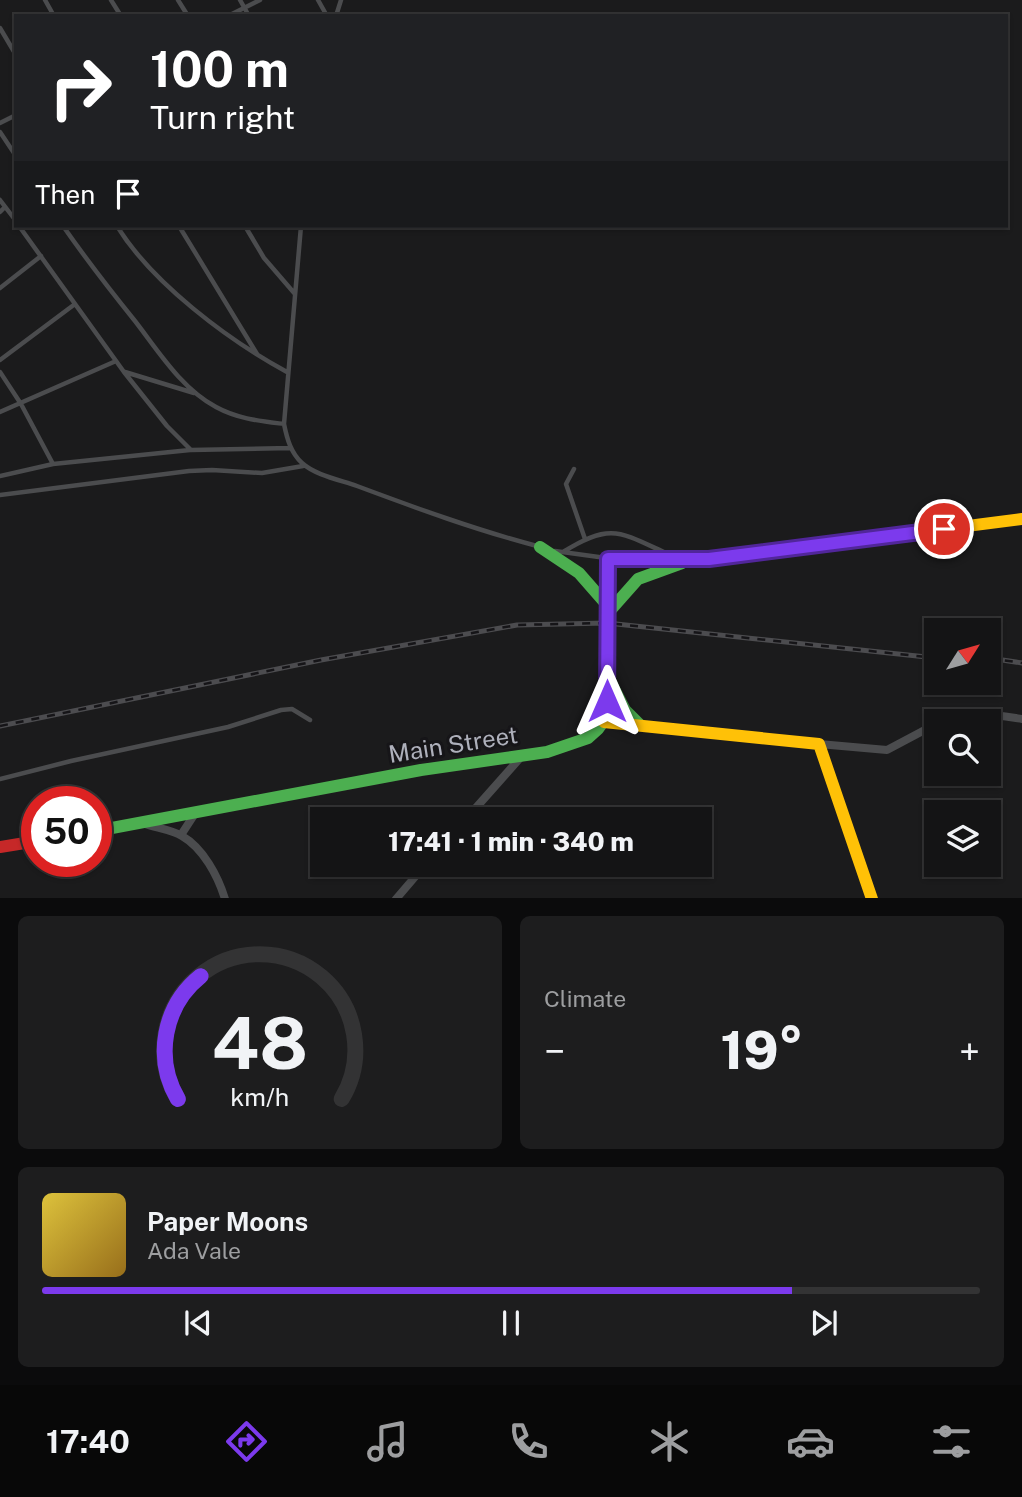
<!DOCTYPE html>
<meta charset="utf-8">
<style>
body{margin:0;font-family:"Public Sans",sans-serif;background:#1d1d1e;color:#f1f3f6;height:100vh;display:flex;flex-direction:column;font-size:26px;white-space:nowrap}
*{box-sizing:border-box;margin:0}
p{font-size:23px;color:#9d9ea0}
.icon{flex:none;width:38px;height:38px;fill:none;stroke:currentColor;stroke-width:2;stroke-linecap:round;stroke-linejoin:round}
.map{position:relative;height:898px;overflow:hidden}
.panel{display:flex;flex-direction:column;gap:18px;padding:18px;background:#0b0b0c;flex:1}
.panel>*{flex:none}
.guide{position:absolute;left:14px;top:14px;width:994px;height:214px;border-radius:0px;box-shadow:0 2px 5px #0004,0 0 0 2px #333334;background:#202124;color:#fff;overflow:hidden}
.needle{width:46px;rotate:53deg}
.buttons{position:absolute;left:924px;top:618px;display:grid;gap:14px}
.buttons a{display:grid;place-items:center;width:77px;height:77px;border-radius:0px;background:#141415;box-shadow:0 2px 5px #0004,0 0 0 2px #333334;font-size:35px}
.speed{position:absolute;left:21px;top:786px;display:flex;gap:14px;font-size:35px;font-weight:700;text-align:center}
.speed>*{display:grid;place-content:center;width:91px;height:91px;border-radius:50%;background:#141415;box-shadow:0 2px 5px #0004,0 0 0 2px #333334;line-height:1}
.speed .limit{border:10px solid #d22;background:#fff;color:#111}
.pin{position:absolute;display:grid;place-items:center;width:60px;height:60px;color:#fff;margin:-30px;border:4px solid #fff;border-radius:50%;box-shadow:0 2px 7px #0007}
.me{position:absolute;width:77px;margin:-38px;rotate:0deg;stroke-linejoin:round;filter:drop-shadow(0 0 5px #0008)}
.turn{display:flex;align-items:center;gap:24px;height:147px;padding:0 21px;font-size:32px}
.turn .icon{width:91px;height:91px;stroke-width:2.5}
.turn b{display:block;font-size:49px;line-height:60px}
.then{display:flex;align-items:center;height:66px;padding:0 21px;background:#0003;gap:14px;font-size:26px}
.big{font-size:52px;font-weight:800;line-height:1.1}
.panel .card{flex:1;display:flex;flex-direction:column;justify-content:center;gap:10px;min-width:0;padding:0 24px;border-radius:10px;background:#1d1d1e}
.panel .dial{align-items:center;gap:0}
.dial svg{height:182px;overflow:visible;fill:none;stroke:#333334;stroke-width:7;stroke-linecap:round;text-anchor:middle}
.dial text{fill:#f1f3f6;stroke:none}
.song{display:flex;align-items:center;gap:21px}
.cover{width:84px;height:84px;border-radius:10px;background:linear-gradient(135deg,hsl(50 70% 55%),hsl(40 70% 35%))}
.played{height:7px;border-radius:4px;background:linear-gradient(90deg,#7c3aed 80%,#333334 80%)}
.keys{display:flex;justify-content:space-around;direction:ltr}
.heat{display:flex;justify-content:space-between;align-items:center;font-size:38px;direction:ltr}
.panel .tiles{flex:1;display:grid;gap:18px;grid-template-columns:1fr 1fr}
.card:last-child{grid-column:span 2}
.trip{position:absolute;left:310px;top:807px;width:402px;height:70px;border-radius:0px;background:#141415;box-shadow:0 2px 5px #0004,0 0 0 2px #333334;font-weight:800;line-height:70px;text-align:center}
.dock{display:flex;height:112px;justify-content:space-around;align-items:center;background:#080808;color:#9d9ea0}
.dock .icon{width:49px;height:49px}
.dock .on{color:#7c3aed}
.dock b{font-size:32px;color:#f1f3f6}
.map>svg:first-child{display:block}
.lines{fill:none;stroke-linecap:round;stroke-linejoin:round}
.lane{stroke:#4b4c4e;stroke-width:4.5}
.street{stroke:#4b4c4e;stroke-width:8}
.fast{stroke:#4caf50;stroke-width:12}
.slow{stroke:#ffc107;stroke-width:12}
.jam{stroke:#c62828;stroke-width:12}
.rail-casing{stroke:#4c4c4f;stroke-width:5}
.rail{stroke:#161518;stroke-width:2.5;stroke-dasharray:8;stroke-linecap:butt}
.route-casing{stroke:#51269a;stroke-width:18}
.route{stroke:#7c3aed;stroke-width:12}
.labels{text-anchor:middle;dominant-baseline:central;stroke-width:6;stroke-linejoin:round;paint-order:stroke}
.street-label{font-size:24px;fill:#aeb0bb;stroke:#161518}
</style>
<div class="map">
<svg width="1022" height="899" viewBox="0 0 1022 899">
<rect width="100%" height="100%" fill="#1b1b1c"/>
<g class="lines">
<path class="lane" d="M45,0l9,16
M111,0l10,16
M178,0l10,16
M240,0l9,16
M318,0l9,16
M228,16l32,-16
M336,16l5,-16
M0,28l16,27
M0,123l16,-8
M0,132l16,24
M0,200l16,21
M0,212l5,-5
M19,226l105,146 43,54 24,24 99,-2
M63,226c23,33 47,64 72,95 24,31 46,67 81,86 22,12 44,14 68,17
M117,226c35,57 111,114 170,146
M179,226l78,128
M245,226l19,32 31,36
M301,226l-17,198c3,15 7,29 18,39 13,12 38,17 55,23 59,22 119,44 180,60
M0,288l41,-32
M0,360l75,-56
M0,372l21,32 32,60
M125,372l69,21
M0,412l116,-51
M574,469l-8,15 19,55
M0,476l53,-12 137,-14
M0,495l189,-24 23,-1 50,3 41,-7
M555,551l51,7
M563,552c48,-30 57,-20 105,2
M0,779l71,-18 157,-34 53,-17 11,-1 18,11"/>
<path class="street" d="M941,721c26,-11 54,-6 81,-2
M819,744l68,6 49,-26
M466,819l55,-62
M145,824c12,4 27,6 37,12 21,12 36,40 43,63
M181,835l13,-20
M396,899l30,-35"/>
<path class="fast" d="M540,547l39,26 28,32
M607,614l31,-35 44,-16
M609,679l16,31 15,15
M96,831l325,-61 126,-18 41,-14 10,-9 7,-10"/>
<path class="slow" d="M605,719l2,-7 1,-153h101l313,-40
M604,722l215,22 53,155"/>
<path class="jam" d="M0,847l37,-6"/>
<defs>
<path id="rail" d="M989,658l33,5
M0,726l321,-66 196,-35 90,-2 329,35"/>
</defs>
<use href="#rail" class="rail-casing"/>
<use href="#rail" class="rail"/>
</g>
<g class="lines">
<defs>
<path id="route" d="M607,701l1,-142h101l235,-30"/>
</defs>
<use href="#route" class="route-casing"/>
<use href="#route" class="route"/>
</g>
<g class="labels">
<g class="street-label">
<text transform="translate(453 744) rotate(-9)">Main Street</text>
</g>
</g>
</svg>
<div class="buttons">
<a><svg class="needle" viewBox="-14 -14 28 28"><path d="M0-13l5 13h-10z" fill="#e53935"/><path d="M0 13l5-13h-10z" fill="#9d9ea0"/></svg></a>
<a><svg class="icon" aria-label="search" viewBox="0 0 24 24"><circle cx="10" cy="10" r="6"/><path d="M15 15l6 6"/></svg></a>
<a><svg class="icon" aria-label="layers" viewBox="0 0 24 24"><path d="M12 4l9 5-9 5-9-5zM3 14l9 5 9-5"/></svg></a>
</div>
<div class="speed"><div class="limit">50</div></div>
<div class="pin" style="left:944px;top:529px;background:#d93025"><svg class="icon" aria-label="arrive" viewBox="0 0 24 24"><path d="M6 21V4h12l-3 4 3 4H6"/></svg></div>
<svg class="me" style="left:607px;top:701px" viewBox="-20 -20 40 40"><path d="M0-17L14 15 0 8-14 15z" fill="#7c3aed" stroke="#fff" stroke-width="4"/></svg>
<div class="trip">17:41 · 1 min · 340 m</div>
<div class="guide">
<div class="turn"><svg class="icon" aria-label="right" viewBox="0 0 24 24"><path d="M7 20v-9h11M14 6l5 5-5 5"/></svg><div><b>100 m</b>Turn right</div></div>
<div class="then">Then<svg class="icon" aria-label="arrive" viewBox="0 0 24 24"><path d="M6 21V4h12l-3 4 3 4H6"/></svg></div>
</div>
</div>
<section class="panel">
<div class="tiles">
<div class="card dial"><svg viewBox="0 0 100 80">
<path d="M14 69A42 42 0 1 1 86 69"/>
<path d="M14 69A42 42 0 0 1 24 15" stroke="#7c3aed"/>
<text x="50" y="56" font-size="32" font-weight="700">48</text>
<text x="50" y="72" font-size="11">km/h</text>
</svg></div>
<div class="card"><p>Climate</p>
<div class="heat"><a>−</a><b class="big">19°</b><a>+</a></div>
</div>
<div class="card">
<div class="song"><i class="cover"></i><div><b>Paper Moons</b><p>Ada Vale</p></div></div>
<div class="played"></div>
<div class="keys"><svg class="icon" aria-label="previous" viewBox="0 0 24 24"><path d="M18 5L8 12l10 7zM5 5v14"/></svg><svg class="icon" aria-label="pause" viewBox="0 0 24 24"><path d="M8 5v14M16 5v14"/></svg><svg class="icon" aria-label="next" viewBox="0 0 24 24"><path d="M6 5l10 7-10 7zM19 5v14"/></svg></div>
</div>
</div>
</section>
<nav class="dock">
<b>17:40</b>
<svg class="icon on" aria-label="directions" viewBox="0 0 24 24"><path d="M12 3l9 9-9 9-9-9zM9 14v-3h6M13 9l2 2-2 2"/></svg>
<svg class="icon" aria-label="music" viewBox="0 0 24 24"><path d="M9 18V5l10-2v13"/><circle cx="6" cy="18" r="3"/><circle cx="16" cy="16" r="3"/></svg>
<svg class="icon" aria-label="phone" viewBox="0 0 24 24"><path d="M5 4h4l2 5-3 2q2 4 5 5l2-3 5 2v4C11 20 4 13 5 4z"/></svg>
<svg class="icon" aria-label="climate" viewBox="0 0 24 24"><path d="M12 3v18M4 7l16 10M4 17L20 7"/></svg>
<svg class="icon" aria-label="car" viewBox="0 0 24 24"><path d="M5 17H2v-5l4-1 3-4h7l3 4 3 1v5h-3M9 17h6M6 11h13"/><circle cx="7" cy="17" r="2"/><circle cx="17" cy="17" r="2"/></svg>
<svg class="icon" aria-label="filters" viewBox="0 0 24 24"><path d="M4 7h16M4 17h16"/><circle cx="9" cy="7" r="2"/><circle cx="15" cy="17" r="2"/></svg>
</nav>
